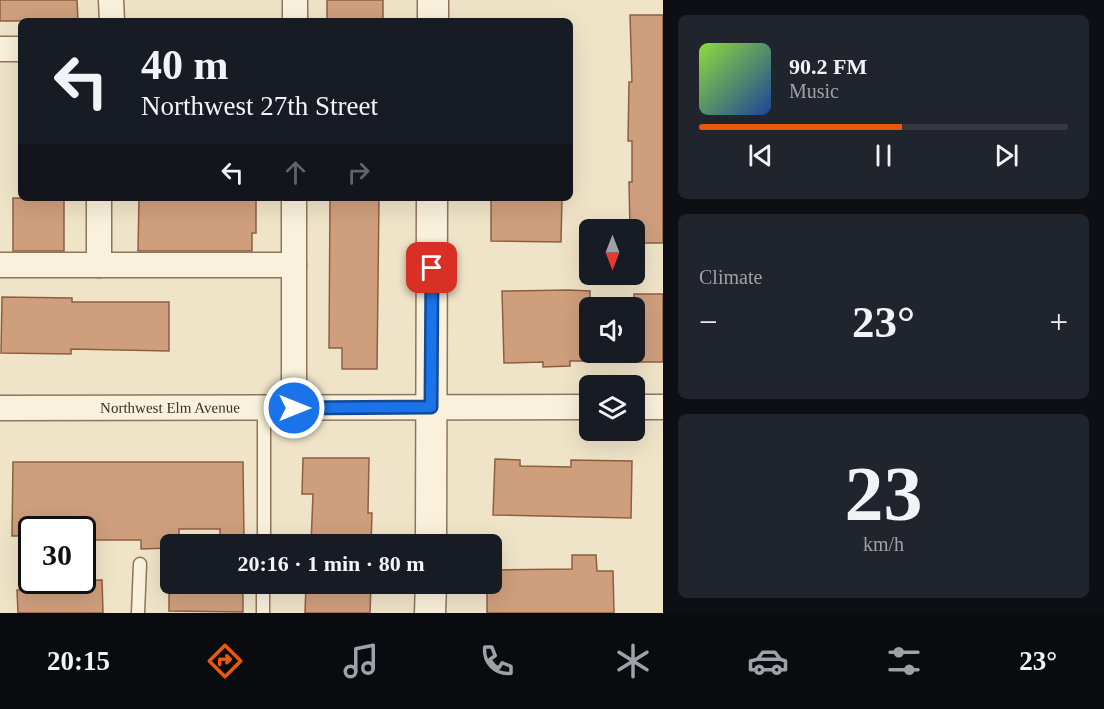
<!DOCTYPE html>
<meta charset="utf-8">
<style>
body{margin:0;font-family:"Times New Roman",serif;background:#20242c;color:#f1f3f6;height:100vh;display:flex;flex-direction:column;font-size:22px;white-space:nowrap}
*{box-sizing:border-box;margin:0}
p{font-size:20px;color:#9ea1a6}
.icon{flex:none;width:33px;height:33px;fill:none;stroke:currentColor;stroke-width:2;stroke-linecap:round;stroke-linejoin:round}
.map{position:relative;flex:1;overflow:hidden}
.side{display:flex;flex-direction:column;gap:15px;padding:15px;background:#0d0f14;width:441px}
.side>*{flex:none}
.top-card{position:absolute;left:18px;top:18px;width:555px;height:183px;border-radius:9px;box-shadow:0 6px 24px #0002;background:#171b24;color:#f1f3f6;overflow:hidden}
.needle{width:39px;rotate:180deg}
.buttons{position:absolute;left:579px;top:219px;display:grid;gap:12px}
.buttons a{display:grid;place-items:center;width:66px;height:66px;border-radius:9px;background:#171b24;box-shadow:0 6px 24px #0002;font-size:30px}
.speed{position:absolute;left:18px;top:516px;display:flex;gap:12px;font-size:30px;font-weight:700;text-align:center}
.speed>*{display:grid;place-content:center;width:78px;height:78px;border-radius:50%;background:#171b24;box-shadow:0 6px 24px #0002;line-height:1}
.speed .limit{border:3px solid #111;border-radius:9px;background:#fff;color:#111}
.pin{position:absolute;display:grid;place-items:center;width:51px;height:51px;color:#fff;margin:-26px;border-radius:12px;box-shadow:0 3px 9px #0006}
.me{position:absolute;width:66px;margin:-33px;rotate:90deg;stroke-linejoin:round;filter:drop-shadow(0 0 4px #0008)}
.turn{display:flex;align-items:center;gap:21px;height:126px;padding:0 24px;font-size:27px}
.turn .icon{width:78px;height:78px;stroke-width:2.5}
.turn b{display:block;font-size:42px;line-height:51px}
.lanes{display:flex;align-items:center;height:57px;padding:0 24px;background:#0003;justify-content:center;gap:30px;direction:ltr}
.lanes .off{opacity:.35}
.big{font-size:45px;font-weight:700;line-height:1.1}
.side .tile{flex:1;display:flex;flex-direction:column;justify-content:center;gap:9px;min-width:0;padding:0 21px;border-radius:9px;background:#20242c}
.side .dial{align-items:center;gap:0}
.dial b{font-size:78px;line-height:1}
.song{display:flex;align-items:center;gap:18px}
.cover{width:72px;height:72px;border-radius:9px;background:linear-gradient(135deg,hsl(90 70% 55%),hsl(220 70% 35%))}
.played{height:6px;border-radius:3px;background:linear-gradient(90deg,#ea580c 55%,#363941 55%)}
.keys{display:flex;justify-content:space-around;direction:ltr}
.heat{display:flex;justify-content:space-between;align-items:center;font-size:33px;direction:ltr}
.trip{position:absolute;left:160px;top:534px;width:342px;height:60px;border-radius:9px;background:#171b24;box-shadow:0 6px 24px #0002;font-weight:700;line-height:60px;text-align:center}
.tab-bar{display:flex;height:96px;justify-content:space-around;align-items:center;background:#090b0e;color:#9ea1a6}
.tab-bar .icon{width:42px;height:42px}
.tab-bar .on{color:#ea580c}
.tab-bar b{font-size:27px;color:#f1f3f6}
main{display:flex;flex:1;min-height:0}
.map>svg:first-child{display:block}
.building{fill:#cf9f7d;stroke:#8d5f41;stroke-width:1.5}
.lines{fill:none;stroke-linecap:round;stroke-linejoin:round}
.service-casing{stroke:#8d765c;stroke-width:15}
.minor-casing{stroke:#8d765c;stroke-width:27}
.tertiary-casing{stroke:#8d765c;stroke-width:33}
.service{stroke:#faf1dc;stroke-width:12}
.minor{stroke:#faf1dc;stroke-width:24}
.tertiary{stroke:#faf1dc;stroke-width:30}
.route-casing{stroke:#114b97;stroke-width:15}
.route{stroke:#1a73e8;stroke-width:10}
.labels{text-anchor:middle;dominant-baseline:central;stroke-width:4.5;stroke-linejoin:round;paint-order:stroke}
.street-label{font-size:15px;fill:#3d2e20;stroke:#f7eed8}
</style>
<main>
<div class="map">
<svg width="663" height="613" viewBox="0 0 663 613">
<rect width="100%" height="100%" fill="#f0e4c8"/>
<path class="building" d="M0,0h77l1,21h-78z
M327,0h56v21h-56z
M630,15h33v228h-29v-13h-4l-1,-48h3v-41h-4l1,-59h3z
M13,198h51v53h-51z
M139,198h117v35h-4v18h-114z
M379,198l-2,171h-35v-21h-13l1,-149z
M491,198h71l-1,44 -70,-1z
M569,290l21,1v70h-20v5l-27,1v-5l-39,1 -2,-72z
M634,294h29v68h-29z
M2,297l70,1v4h97v49l-98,-2v5l-70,-1z
M303,458h66l-1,55h4l-1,31h-60l2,-50h-11z
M495,459l25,1v6l51,1v-7l61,1 -1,57 -138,-3z
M13,462h230l1,78h-24v-11h-41v9h-8v10l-30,1v-9h-50v-11l-59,1v6h-20z
M572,555h24l1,16h16l1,42h-127v-29h5v-14l80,-1z
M102,580l1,33h-85l-1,-23 37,-1v-8z
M169,584h63v3h11v25l-74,-1z
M306,584h65l-1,29h-65z"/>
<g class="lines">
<defs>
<path id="service" d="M264,544v-136
M138,613l2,-49
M263,613v-29"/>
<g id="minor">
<path d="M111,0l1,21"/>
<path d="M295,0v21"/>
<path d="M0,49h21"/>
<path d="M99,198v67"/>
<path d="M0,265h294"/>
<path d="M634,407h29"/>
<path id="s1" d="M0,408l590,-1"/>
<path d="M294,408v-210"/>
</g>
<path id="tertiary" d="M433,21v-21
M431,544l1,-346
M430,613l1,-29"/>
</defs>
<use href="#service" class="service-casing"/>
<use href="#minor" class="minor-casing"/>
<use href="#tertiary" class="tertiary-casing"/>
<use href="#service" class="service"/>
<use href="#minor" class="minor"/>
<use href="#tertiary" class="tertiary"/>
</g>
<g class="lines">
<defs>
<path id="route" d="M294,408l137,-1 1,-139"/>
</defs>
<use href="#route" class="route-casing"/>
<use href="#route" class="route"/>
</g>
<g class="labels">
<g class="street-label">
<text stroke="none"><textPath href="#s1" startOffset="170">Northwest Elm Avenue</textPath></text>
</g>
</g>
</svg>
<div class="buttons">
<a><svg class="needle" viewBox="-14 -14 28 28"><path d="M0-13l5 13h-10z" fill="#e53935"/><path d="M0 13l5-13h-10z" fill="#9ea1a6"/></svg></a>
<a><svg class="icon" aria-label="sound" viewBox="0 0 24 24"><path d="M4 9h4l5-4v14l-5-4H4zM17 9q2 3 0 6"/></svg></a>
<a><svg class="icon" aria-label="layers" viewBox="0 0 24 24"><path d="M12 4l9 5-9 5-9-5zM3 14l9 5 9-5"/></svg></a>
</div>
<div class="speed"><div class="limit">30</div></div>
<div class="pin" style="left:432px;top:268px;background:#d93025"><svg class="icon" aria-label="arrive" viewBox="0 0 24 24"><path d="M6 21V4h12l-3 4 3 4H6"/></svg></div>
<svg class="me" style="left:294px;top:408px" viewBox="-20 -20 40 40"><circle r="17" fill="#1a73e8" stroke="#fff" stroke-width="3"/><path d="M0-11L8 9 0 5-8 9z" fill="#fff"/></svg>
<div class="trip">20:16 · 1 min · 80 m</div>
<div class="top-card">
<div class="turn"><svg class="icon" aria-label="left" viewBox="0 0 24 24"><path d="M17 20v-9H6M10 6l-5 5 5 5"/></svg><div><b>40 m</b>Northwest 27th Street</div></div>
<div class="lanes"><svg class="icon" aria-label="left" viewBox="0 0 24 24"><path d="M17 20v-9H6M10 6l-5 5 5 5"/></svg><svg class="icon off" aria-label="ahead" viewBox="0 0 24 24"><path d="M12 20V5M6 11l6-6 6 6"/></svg><svg class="icon off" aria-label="right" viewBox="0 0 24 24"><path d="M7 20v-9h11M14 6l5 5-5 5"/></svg></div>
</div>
</div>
<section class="side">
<div class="tile">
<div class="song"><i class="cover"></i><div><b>90.2 FM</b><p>Music</p></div></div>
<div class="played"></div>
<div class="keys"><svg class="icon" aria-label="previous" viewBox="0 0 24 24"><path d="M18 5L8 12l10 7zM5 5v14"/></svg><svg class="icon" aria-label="pause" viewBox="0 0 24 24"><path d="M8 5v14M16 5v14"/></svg><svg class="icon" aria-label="next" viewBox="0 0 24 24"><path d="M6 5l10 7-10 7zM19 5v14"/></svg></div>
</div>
<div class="tile"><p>Climate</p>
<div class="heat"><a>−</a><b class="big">23°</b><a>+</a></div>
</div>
<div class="tile dial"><b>23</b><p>km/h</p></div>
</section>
</main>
<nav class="tab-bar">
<b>20:15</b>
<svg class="icon on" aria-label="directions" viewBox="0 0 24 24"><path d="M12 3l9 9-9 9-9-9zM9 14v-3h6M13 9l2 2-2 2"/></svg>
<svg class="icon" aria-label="music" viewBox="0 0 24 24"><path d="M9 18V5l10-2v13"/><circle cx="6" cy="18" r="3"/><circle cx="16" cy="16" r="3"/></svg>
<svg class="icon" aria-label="phone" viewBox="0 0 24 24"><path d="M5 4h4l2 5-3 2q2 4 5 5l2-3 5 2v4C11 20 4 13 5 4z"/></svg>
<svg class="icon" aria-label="climate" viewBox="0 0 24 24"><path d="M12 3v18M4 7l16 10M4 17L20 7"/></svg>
<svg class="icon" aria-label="car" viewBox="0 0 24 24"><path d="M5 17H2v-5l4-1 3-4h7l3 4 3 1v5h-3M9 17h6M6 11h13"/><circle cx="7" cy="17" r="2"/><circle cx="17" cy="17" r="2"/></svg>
<svg class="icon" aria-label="filters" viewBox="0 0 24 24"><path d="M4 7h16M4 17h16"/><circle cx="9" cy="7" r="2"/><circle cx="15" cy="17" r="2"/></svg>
<b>23°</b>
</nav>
